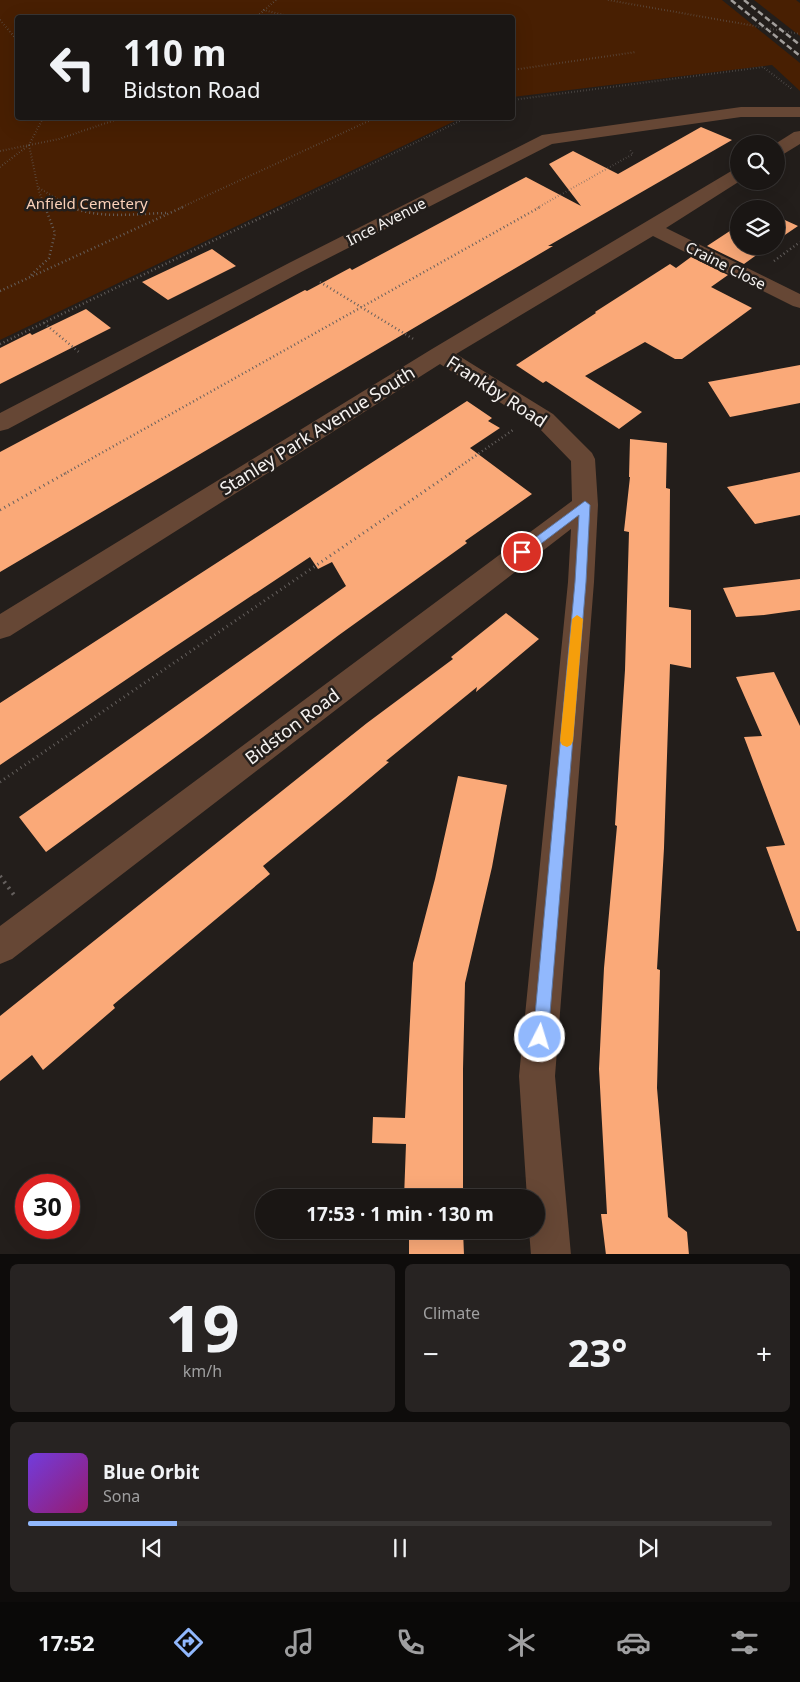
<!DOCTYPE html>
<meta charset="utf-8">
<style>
body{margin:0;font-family:"Noto Sans",sans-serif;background:#272322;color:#f1f3f6;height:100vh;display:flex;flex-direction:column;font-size:19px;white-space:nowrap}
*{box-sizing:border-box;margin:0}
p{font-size:16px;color:#9f9fa0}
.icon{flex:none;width:28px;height:28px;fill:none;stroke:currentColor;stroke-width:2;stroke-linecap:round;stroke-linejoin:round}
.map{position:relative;height:1254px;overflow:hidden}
.side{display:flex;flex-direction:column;gap:10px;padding:10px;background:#0e0c0b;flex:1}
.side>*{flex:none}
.hud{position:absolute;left:15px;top:15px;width:500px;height:105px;border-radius:5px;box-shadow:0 5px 20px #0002,0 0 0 1px #383534;background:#1a1614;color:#f1f3f6;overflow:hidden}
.tools{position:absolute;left:730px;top:135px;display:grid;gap:10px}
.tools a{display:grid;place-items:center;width:55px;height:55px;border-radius:50%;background:#1a1614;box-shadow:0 5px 20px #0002,0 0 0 1px #383534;font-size:25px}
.speed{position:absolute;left:15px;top:1174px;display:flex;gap:10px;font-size:25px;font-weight:700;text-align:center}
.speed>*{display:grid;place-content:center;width:65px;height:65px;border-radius:50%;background:#1a1614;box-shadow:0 5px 20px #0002,0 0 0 1px #383534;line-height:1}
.speed .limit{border:8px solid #d22;background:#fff;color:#111}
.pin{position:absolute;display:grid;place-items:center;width:42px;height:42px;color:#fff;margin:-21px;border:2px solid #fff;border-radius:50%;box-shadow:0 1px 5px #0007}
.me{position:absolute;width:55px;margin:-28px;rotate:5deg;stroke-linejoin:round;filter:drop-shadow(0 0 4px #0008)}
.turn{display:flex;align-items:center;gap:18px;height:105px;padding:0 25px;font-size:22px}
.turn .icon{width:65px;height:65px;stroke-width:2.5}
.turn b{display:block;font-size:35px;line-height:42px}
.big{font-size:38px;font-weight:700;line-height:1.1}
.side .card{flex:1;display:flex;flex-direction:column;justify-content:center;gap:8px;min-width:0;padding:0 18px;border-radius:8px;background:#272322}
.side .dial{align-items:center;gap:0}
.dial b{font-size:65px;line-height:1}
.song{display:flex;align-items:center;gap:15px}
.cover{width:60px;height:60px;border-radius:8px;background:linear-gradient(135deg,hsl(260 70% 55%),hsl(320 70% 35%))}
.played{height:5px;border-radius:2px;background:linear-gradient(90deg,#91b8fd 20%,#383534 20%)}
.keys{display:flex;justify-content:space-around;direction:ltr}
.heat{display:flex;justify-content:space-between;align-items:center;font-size:28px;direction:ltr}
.side .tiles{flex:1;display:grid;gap:10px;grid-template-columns:1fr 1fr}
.card:last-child{grid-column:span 2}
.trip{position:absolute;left:255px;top:1189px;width:290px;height:50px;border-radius:25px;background:#1a1614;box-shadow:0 5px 20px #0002,0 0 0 1px #383534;font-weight:700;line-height:50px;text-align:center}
.tab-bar{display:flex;height:80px;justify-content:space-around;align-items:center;background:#0a0908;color:#9f9fa0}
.tab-bar .icon{width:35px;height:35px}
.tab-bar .selected{color:#91b8fd}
.tab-bar b{font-size:22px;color:#f1f3f6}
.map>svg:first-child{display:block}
.green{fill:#481f02}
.building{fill:#faa978}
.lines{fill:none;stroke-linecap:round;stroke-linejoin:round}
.path-far3{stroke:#65605e;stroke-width:2;stroke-dasharray:0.5 2.5;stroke-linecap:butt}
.path-far2{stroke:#65605e;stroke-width:2.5;stroke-dasharray:1 3;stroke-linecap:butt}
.path-far1{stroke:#65605e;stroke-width:3;stroke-dasharray:1 4;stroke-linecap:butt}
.path{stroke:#65605e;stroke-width:4;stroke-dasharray:2 5;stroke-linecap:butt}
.street{fill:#664735;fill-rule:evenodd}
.rail{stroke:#a29e9b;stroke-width:2.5;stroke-dasharray:6 3;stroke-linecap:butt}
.route{fill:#91b8fd;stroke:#5e78a4}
.slow{fill:#f59e0b}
.labels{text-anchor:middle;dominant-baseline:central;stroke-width:5;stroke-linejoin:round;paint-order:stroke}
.far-park-label{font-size:15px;fill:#fbd1b9;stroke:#231e1b}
.far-street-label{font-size:15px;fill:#f5f2f0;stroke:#231e1b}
.street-label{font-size:18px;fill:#f5f2f0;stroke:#231e1b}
</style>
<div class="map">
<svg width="800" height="1255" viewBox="0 0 800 1255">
<rect width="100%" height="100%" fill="#231e1b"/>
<path class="green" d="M0,0h722l78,63v28l-28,-26 -259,32 -1,-79h-494v100h443l-461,222z
M754,0h42l4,3v33z"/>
<path class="building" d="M701,127l31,13 -184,106h5l-553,326v-120l305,-162 2,1 43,-23 2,2 174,-93 55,29 -32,-42 24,-13 45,23z
M776,216l22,10 -22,15z
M739,225v21h30l-25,18 -37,-18z
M212,249l24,17 -68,34 -26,-18z
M691,257l37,18 -17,12 41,21 -70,51h-7l-30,-17 -60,34 57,36 -23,17 -73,-48 -3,2 -27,-18 80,-52 -1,-1 75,-48 6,4z
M86,309l25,19 -111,56v-36l30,-15 2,2z
M800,365v38l-70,14 -22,-35z
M467,401l25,17 -4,3 12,7 -30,20 62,46 -67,47 2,2 -128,92 -136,102 -157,115 -27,-35 327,-231 -14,-24 -14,7 -8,-12 -143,95 -167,113v-62z
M630,439l37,4 -1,45 4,1 -1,118 22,3v58l-21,-4 -6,184 -7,121 3,1 -3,118 11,129 19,15 2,23h-83l-5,-41h6l-8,-145 5,-101 13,-142 -2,-1 10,-155 4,-138 -5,-1 6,-54h-1z
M800,472v43l-45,9 -28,-37z
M800,579v31l-36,5 -28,2 -13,-29z
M506,613l33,26 -63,53 1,-5 -91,74 3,1 -44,37 -82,67 7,8 -157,131 2,3 -72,62 -11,-15 -32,26v-65l367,-293 86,-64 -2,-2z
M774,672l26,54v205h-3l-31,-84 19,-2 -41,-108 18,-1 -26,-59z
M458,776l49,9 -15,82 -27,116 -2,86v129h-59l2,-54 -34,-1 1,-26 32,1 8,-155 22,-84z
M409,1230h54l1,25h-55z"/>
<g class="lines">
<path class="path-far3" d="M608,0l192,34
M263,10l34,8
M255,18l21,-18
M0,20l18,21
M512,70l124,-18
M512,100l251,-33 29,22
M29,145l9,43 7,20
M0,151l59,-12 62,-21
M0,167l29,-22 14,-27
M39,188l34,20
M180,208l195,-90
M281,208l185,-90
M537,208l96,-54 -3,-4"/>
<path class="path-far2" d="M70,207c30,12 64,7 96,6
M774,261l26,-19
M31,275l18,-17 6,-25 -10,-26
M320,282l95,58
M0,291l183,-84
M44,323l36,30
M0,344l283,-137
M64,474l476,-267
M449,474l64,-44"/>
<path class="path-far1" d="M0,510l66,-37
M0,782l451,-309"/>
<path class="path" d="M0,876l14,19"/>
<path class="street" d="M741,107h59v10h-59l-189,27 -249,127 -295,158 -8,2v-18l289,-150 253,-128z
M800,131v13l-18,11 -6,1 -1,-12 19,-12z
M739,169l1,12 -74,47 134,66v14l-7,-2 -140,-70 -197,118 97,60 39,39 3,6 3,46 -4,77 -39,494 16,179h-40l-2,-25h7v-32h-9l-8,-122 49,-494 3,-53 -559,430 -12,5v-38l572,-425 -1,-40 -34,-35 -97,-62 -430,272 -10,3v-25l432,-265 301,-179z"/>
<path class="rail" d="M731,0l69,56
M744,0l56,45"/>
</g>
<path class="route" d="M585,501l5,4 -4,77 -38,455 -2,5 -6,2 -5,-2 -2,-5 42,-455 4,-67 -53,40h-8l-2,-3z"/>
<path class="slow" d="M577,615l6,4 -10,122 -2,4 -4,2 -5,-2 -2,-4 12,-122z"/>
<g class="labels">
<g class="far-park-label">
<text x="87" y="203">Anfield Cemetery</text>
</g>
<g class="far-street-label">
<text transform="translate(386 221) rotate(-27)">Ince Avenue</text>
<text transform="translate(726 265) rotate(27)">Craine Close</text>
</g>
<g class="street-label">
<text transform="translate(497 391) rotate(33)">Frankby Road</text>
<text transform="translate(317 430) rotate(-32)">Stanley Park Avenue South</text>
<text transform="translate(292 726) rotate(-37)">Bidston Road</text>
</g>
</g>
</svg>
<div class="tools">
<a><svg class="icon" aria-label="search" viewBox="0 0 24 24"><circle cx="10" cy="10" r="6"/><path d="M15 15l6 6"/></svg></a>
<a><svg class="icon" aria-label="layers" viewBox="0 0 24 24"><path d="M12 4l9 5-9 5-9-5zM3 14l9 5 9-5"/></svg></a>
</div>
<div class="speed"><div class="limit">30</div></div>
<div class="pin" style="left:522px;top:552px;background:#d93025"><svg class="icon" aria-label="arrive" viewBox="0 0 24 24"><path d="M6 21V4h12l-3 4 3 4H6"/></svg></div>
<svg class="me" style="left:540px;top:1037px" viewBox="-20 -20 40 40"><circle r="17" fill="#91b8fd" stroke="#fff" stroke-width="3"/><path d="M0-11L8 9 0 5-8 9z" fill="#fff"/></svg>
<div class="trip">17:53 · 1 min · 130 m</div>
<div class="hud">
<div class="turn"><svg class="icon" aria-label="left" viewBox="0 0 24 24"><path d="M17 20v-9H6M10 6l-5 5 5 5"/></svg><div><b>110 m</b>Bidston Road</div></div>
</div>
</div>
<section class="side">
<div class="tiles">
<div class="card dial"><b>19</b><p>km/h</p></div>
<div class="card"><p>Climate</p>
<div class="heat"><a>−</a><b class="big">23°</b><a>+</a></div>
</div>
<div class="card">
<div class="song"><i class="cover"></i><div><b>Blue Orbit</b><p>Sona</p></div></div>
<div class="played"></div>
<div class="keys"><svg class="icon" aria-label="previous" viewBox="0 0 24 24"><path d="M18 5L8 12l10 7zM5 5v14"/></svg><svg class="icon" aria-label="pause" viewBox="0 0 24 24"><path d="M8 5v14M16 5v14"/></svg><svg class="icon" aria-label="next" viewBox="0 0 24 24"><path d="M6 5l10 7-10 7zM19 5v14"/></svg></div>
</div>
</div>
</section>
<nav class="tab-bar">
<b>17:52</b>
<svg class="icon selected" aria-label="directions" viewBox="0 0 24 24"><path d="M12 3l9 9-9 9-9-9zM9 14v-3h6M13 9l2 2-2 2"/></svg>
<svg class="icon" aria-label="music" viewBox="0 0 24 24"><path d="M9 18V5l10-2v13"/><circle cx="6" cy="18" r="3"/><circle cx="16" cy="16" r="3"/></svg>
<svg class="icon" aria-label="phone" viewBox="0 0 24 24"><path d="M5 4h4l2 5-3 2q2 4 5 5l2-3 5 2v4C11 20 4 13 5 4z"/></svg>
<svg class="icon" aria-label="climate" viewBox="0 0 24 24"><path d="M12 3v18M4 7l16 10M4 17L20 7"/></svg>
<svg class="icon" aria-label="car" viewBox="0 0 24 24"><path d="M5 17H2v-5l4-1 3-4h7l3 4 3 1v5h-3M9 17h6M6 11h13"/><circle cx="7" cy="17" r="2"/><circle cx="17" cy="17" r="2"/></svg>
<svg class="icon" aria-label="filters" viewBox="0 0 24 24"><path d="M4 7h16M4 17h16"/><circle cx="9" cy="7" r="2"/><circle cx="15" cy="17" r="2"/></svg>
</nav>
